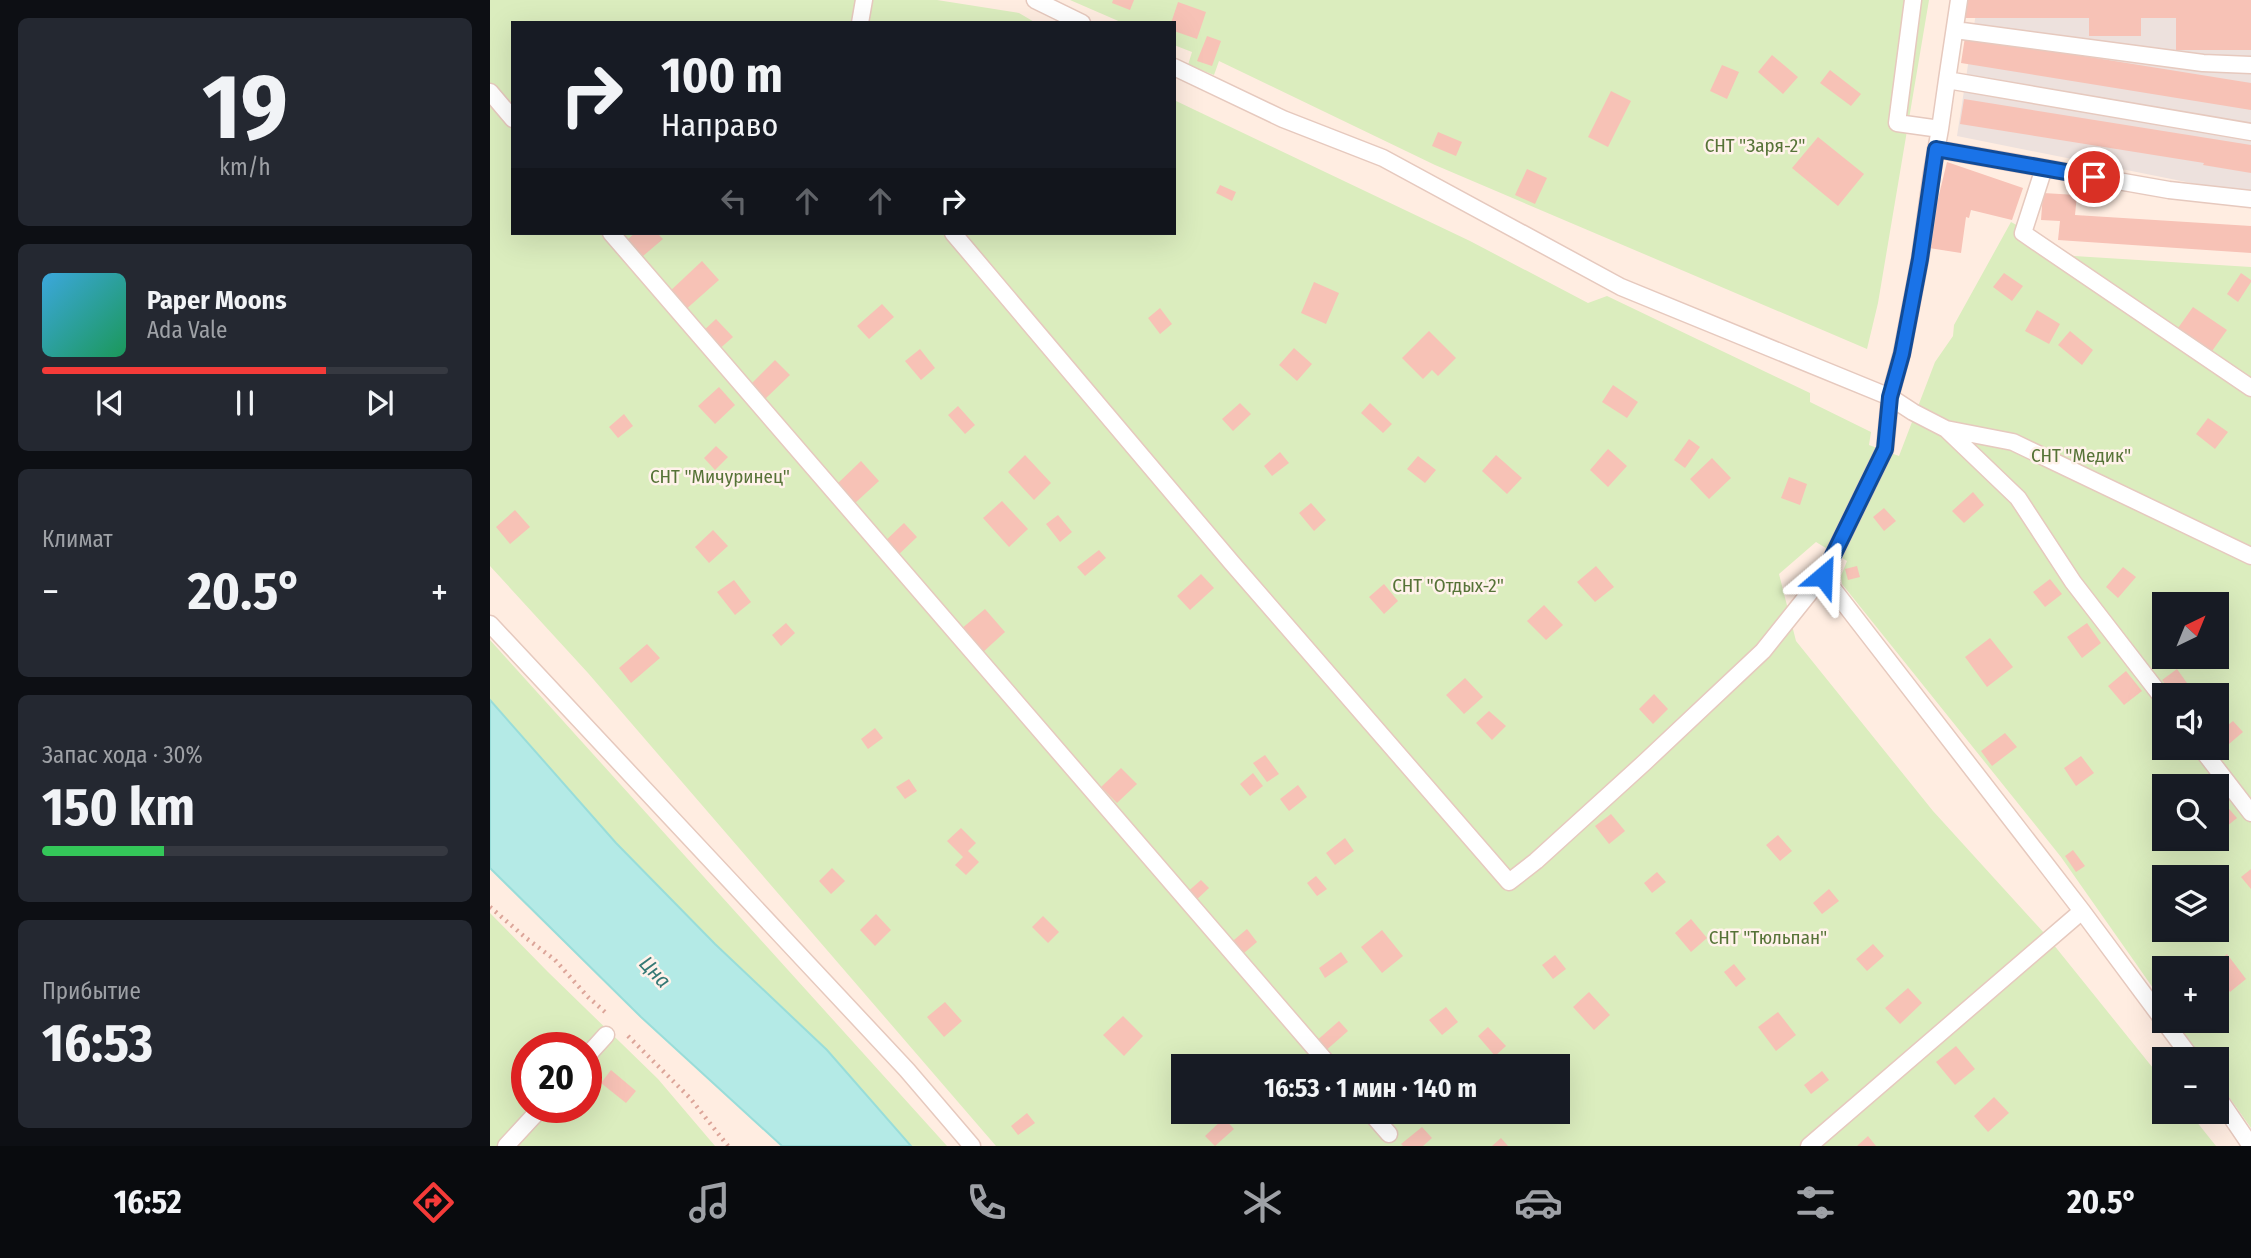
<!DOCTYPE html>
<html lang="ru">
<meta charset="utf-8">
<style>
body{margin:0;font-family:"Fira Sans Condensed",sans-serif;background:#242831;color:#f1f3f6;height:100vh;display:flex;flex-direction:column;font-size:26px;white-space:nowrap}
*{box-sizing:border-box;margin:0}
p{font-size:23px;color:#9ea1a6}
.icon{flex:none;width:38px;height:38px;fill:none;stroke:currentColor;stroke-width:2;stroke-linecap:round;stroke-linejoin:round}
.map{position:relative;flex:1;overflow:hidden}
.details{display:flex;flex-direction:column;gap:18px;padding:18px;background:#0d0f14;width:490px}
.details>*{flex:none}
.top-card{position:absolute;left:21px;top:21px;width:665px;height:214px;border-radius:0px;box-shadow:0 7px 28px #0002;background:#171b24;color:#f1f3f6;overflow:hidden}
.needle{width:46px;rotate:43deg}
.fabs{position:absolute;left:1662px;top:592px;display:grid;gap:14px}
.fabs a{display:grid;place-items:center;width:77px;height:77px;border-radius:0px;background:#171b24;box-shadow:0 7px 28px #0002;font-size:35px}
.speed{position:absolute;left:21px;top:1032px;display:flex;gap:14px;font-size:35px;font-weight:700;text-align:center}
.speed>*{display:grid;place-content:center;width:91px;height:91px;border-radius:50%;background:#171b24;box-shadow:0 7px 28px #0002;line-height:1}
.speed .limit{border:10px solid #d22;background:#fff;color:#111}
.pin{position:absolute;display:grid;place-items:center;width:60px;height:60px;color:#fff;margin:-30px;border:4px solid #fff;border-radius:50%;box-shadow:0 2px 7px #0007}
.me{position:absolute;width:77px;margin:-38px;rotate:26deg;stroke-linejoin:round;filter:drop-shadow(0 0 5px #0008)}
.turn{display:flex;align-items:center;gap:24px;height:147px;padding:0 35px;font-size:32px}
.turn .icon{width:91px;height:91px;stroke-width:2.5}
.turn b{display:block;font-size:49px;line-height:60px}
.lanes{display:flex;align-items:center;height:66px;padding:0 35px;background:#0003;justify-content:center;gap:35px;direction:ltr}
.lanes .off{opacity:.35}
.big{font-size:52px;font-weight:700;line-height:1.1}
.details .tile{flex:1;display:flex;flex-direction:column;justify-content:center;gap:10px;min-width:0;padding:0 24px;border-radius:10px;background:#242831}
.details .dial{align-items:center;gap:0}
.dial b{font-size:91px;line-height:1}
.song{display:flex;align-items:center;gap:21px}
.cover{width:84px;height:84px;border-radius:10px;background:linear-gradient(135deg,hsl(200 70% 55%),hsl(150 70% 35%))}
.played{height:7px;border-radius:4px;background:linear-gradient(90deg,#f53b39 70%,#363941 70%)}
.keys{display:flex;justify-content:space-around;direction:ltr}
.heat{display:flex;justify-content:space-between;align-items:center;font-size:38px;direction:ltr}
.charge{height:10px;border-radius:5px;background:linear-gradient(90deg,#34c759 30%,#363941 0)}
.trip{position:absolute;left:681px;top:1054px;width:399px;height:70px;border-radius:0px;background:#171b24;box-shadow:0 7px 28px #0002;font-weight:700;line-height:70px;text-align:center}
.tabs{display:flex;height:112px;justify-content:space-around;align-items:center;background:#090b0e;color:#9ea1a6}
.tabs .icon{width:49px;height:49px}
.tabs .active{color:#f53b39}
.tabs b{font-size:32px;color:#f1f3f6}
main{display:flex;flex:1;min-height:0}
.map>svg:first-child{display:block}
.industrial{fill:#ede1dd}
.green{fill:#dbedbe;fill-rule:evenodd}
.water{fill:#b4eae6;stroke:#99ddd9;stroke-width:2}
.building{fill:#f7c2b6}
.lines{fill:none;stroke-linecap:round;stroke-linejoin:round}
.service-casing{stroke:#e6c9be;stroke-width:19}
.path{stroke:#dca599;stroke-width:4.5;stroke-dasharray:2 5;stroke-linecap:butt}
.service{stroke:#fff;stroke-width:16}
.route-casing{stroke:#114b97;stroke-width:18}
.route{stroke:#1a73e8;stroke-width:12}
.labels{text-anchor:middle;dominant-baseline:central;stroke-width:5;stroke-linejoin:round;paint-order:stroke}
.park-label{font-size:19px;fill:#567337;stroke:#fff2ea}
.water-label{font-size:21px;font-style:italic;fill:#357975;stroke:#fff2ea}
</style>
<main>
<section class="details">
<div class="tile dial"><b>19</b><p>km/h</p></div>
<div class="tile">
<div class="song"><i class="cover"></i><div><b>Paper Moons</b><p>Ada Vale</p></div></div>
<div class="played"></div>
<div class="keys"><svg class="icon" aria-label="previous" viewBox="0 0 24 24"><path d="M18 5L8 12l10 7zM5 5v14"/></svg><svg class="icon" aria-label="pause" viewBox="0 0 24 24"><path d="M8 5v14M16 5v14"/></svg><svg class="icon" aria-label="next" viewBox="0 0 24 24"><path d="M6 5l10 7-10 7zM19 5v14"/></svg></div>
</div>
<div class="tile"><p>Климат</p>
<div class="heat"><a>−</a><b class="big">20.5°</b><a>+</a></div>
</div>
<div class="tile"><p>Запас хода · 30%</p><b class="big">150 km</b><div class="charge"></div></div>
<div class="tile"><p>Прибытие</p><b class="big">16:53</b></div>
</section>
<div class="map">
<svg width="1761" height="1146" viewBox="0 0 1761 1146">
<rect width="100%" height="100%" fill="#ffede1"/>
<path class="industrial" d="M1488,0h273v195l-294,-59z"/>
<path class="green" d="M0,0h447l82,13 17,10h-523v210h661v-133l296,141 118,62 19,-7 203,97v9l61,30 -2,13 30,11 36,-94 18,-26 1,-11 57,-103 63,34 177,11v861l-34,-48v-21h-15l-27,-39h42v-52h-52v37l-104,-148 -219,-273 -1,-8 6,-15 -31,-19 -37,32 17,67 137,170 112,123 120,149v28h23l28,35h-1220l-408,-473 -98,-107zM1675,604h52v52h-52zM1675,695h52v52h-52zM1675,786h52v52h-52zM1675,877h52v52h-52zM693,1066h375v45h-375z
M580,0h859l-51,303 -11,46 -432,-184 -216,-104 -5,14 -26,-10 4,-13 -18,-7v-22h-51z
M0,640l457,506h-36l-84,-96 -112,-106 -100,-101 -125,-143z
M0,913l58,59 110,107 57,67h-225zM37,1048h59v60h-59z"/>
<path class="water" d="M0,700l126,143 99,101 112,106 84,96h-129l-141,-129 -151,-149z"/>
<path class="building" d="M623,0h21l-4,10 -18,-7z
M1476,0h285v50h-75v-32h-35v18h-52v-18h-123z
M688,2l28,10 -9,27 -23,-8v-8h-3z
M717,36l14,5 -9,25 -15,-5z
M1475,37l286,46v27l-290,-47z
M1282,55l26,22 -15,17 -25,-22z
M1232,65l17,7 -12,27 -17,-8z
M1340,70l31,24 -10,12 -31,-23z
M1121,91l20,10 -23,46 -20,-10z
M1474,99l287,46v28l-48,-8 1,-2 -244,-39z
M948,132l24,10 -6,14 -24,-10z
M1328,137l46,37 -26,32 -46,-38z
M1457,162l76,26 -11,32 -41,-10 -2,8 -3,-1 -5,36 -32,-5 6,-37z
M1037,169l20,9 -12,26 -20,-9z
M730,185l16,7 -4,9 -16,-8z
M1553,193l34,2 -2,20 176,11v27l-193,-13 2,-19 -19,-1z
M145,233h22l6,6 -20,17 -15,-17z
M212,261l17,19 -35,31 -16,-18z
M1514,273l19,13 -11,15 -19,-14z
M1751,273l10,7v2l-13,20 -11,-8z
M824,282l25,11 -13,31 -25,-11z
M392,304l12,13 -25,22 -12,-13z
M1703,307l34,23 -15,21 -34,-23z
M670,308l12,16 -12,10 -12,-16z
M1547,310l23,14 -11,20 -24,-13z
M226,319l17,18 -16,14 -16,-18z
M939,331l27,27 -18,18 -6,-6 -9,9 -21,-21z
M1580,331l23,19 -11,15 -24,-20z
M804,348l18,16 -15,17 -18,-16z
M430,349l15,19 -14,12 -16,-19z
M285,360l15,15 -26,25 -14,-15z
M1123,385l25,17 -11,16 -25,-16z
M229,387l16,18 -20,19 -17,-18z
M750,403l11,11 -18,17 -11,-12z
M880,403l22,21 -9,9 -22,-20z
M468,406l17,19 -10,9 -17,-19z
M134,414l9,12 -15,12 -9,-11z
M1718,418l20,14 -13,17 -19,-15z
M1199,439l11,8 -15,21 -11,-8z
M226,446l12,11 -13,13 -11,-12z
M1118,449l19,17 -19,21 -18,-17z
M790,452l9,11 -17,13 -8,-10z
M535,455l26,28 -17,17 -26,-28z
M1006,455l26,23 -15,16 -25,-23z
M928,456l18,14 -11,13 -18,-14z
M1222,458l19,20 -22,21 -19,-20z
M371,461l18,20 -25,23 -18,-19z
M1299,477l18,7 -7,21 -19,-7z
M1483,492l11,13 -20,18 -12,-12z
M512,501l26,28 -19,18 -26,-29z
M821,503l15,17 -12,11 -15,-18z
M1394,508l12,13 -12,10 -11,-14z
M25,510l15,17 -20,17 -14,-17z
M568,515l14,17 -12,10 -14,-18z
M414,523l13,14 -22,21 -13,-14z
M223,530l15,16 -19,17 -14,-16z
M609,550l7,8 -21,18 -8,-9z
M1106,566l18,21 -19,15 -18,-20z
M1367,566l3,11 -12,3 -3,-11z
M1633,567l13,10 -18,21 -12,-11z
M711,574l13,14 -24,22 -13,-14z
M1560,579l12,15 -17,13 -12,-15z
M244,580l17,22 -16,13 -18,-23z
M894,584l14,17 -14,13 -15,-17z
M1054,605l19,20 -17,15 -19,-19z
M495,609l20,23 -23,21 -21,-24z
M296,623l9,10 -14,13 -9,-11z
M1597,623l14,20 -19,15 -15,-21z
M1500,638l23,29 -26,20 -22,-30z
M157,644l13,14 -29,25 -12,-15z
M1687,669l15,21 -6,5h-13l-11,-15z
M1636,671l16,20 -18,14 -16,-19z
M975,678l18,19 -19,17 -18,-19z
M1164,694l14,15 -15,15 -14,-15z
M999,711l17,15 -14,14 -16,-17z
M1743,721l10,11 -21,18 -5,-6v-10z
M385,728l8,10 -15,11 -7,-10z
M1515,733l12,14 -25,19 -11,-15z
M775,755l14,19 -12,8 -14,-19z
M1591,756l13,17 -18,13 -12,-18z
M631,768l16,16 -20,19 -16,-16z
M763,773l10,13 -13,10 -10,-12z
M1714,776l6,8 -2,2h-16z
M419,779l8,12 -12,8 -9,-12z
M808,785l9,12 -18,14 -9,-12z
M1727,795l20,23 -16,13 -4,-5z
M1121,814l14,17 -16,13 -14,-18z
M471,828l15,15 -8,8 11,11 -13,13 -11,-10 8,-8 -16,-16z
M1288,835l14,16 -12,10 -14,-16z
M855,838l9,13 -19,14 -9,-12z
M1583,850l12,16 -9,6 -11,-16z
M342,868l13,13 -14,13 -12,-13z
M1761,869v20l-10,-12z
M1167,872l9,10 -14,11 -8,-10z
M826,876l11,13 -10,7 -10,-13z
M711,880l8,8 -16,15 -8,-9z
M1339,889l10,12 -17,13 -9,-11z
M386,914l15,16 -16,16 -15,-16z
M553,916l16,16 -11,11 -16,-16z
M1201,919l16,19 -16,14 -16,-19z
M757,929l10,13 -19,16 -10,-13z
M892,930l21,26 -21,17 -21,-26z
M1383,944l11,12 -17,15 -11,-12z
M851,952l7,10 -23,16 -6,-10z
M1737,954l19,25 -16,13 -13,-17v-7h-7z
M1065,955l11,14 -13,10 -11,-14z
M1244,964l12,15 -10,8 -12,-15z
M1418,988l14,15 -22,21 -15,-16z
M1099,992l21,23 -16,15 -21,-23z
M455,1002l17,19 -18,16 -17,-20z
M956,1007l12,15 -16,13 -13,-15z
M1288,1012l18,23 -20,16 -18,-24z
M633,1016l20,20 -19,20 -21,-21z
M849,1021l9,10 -25,22 -9,-10z
M998,1027l18,19 -11,10 -17,-20z
M1466,1046l19,23 -20,16 -19,-23z
M121,1070l25,21 -10,12 -25,-20z
M1332,1071l7,9 -18,14 -7,-9z
M1504,1097l15,16 -21,19 -14,-16z
M537,1113l8,10 -17,12 -7,-9z
M734,1118l10,11 -19,17 -10,-10z
M932,1127l10,11 -9,8h-20l-2,-2z
M1378,1136l8,10h-19z
M1011,1138l7,8h-16z"/>
<g class="lines">
<defs>
<path id="service" d="M545,0l47,23
M370,23l4,-23
M1465,30l248,33 48,2
M684,67l109,52 100,39 238,129 269,110 23,15 33,17 72,69 55,84 92,119
M1457,80l12,-80
M0,92l23,27
M1450,129l7,-49 304,52
M1446,149l233,41 82,9
M1554,168l-21,65 228,155
M121,233l719,833
M463,233l279,330 277,319 27,-21 109,-99 118,-111 60,-75 62,-127 5,-52 12,-44 18,-94 12,-86 8,-44 -43,-6 16,-123
M1456,429l67,13 238,114
M1333,576l259,335 110,148
M0,624l417,446 65,76
M1710,747l51,66
M96,1057l20,-22
M1727,1096l34,50
M879,1111l20,23
M16,1146l35,-38
M1319,1146l273,-235"/>
</defs>
<use href="#service" class="service-casing"/>
<path class="path" d="M0,907l36,31 29,22 33,37 17,15
M138,1036l62,62 38,48"/>
<use href="#service" class="service"/>
</g>
<g class="lines">
<defs>
<path id="route" d="M1333,576l62,-127 5,-52 12,-43 18,-95 16,-110 158,28"/>
</defs>
<use href="#route" class="route-casing"/>
<use href="#route" class="route"/>
</g>
<g class="labels">
<g class="park-label">
<text x="1265" y="145">СНТ "Заря-2"</text>
<text x="1591" y="455">СНТ "Медик"</text>
<text x="230" y="476">СНТ "Мичуринец"</text>
<text x="958" y="585">СНТ "Отдых-2"</text>
<text x="1278" y="937">СНТ "Тюльпан"</text>
</g>
<g class="water-label">
<text transform="translate(165 972) rotate(46)">Цна</text>
</g>
</g>
</svg>
<div class="fabs">
<a><svg class="needle" viewBox="-14 -14 28 28"><path d="M0-13l5 13h-10z" fill="#e53935"/><path d="M0 13l5-13h-10z" fill="#9ea1a6"/></svg></a>
<a><svg class="icon" aria-label="sound" viewBox="0 0 24 24"><path d="M4 9h4l5-4v14l-5-4H4zM17 9q2 3 0 6"/></svg></a>
<a><svg class="icon" aria-label="search" viewBox="0 0 24 24"><circle cx="10" cy="10" r="6"/><path d="M15 15l6 6"/></svg></a>
<a><svg class="icon" aria-label="layers" viewBox="0 0 24 24"><path d="M12 4l9 5-9 5-9-5zM3 14l9 5 9-5"/></svg></a>
<a>+</a>
<a>−</a>
</div>
<div class="speed"><div class="limit">20</div></div>
<div class="pin" style="left:1604px;top:177px;background:#d93025"><svg class="icon" aria-label="arrive" viewBox="0 0 24 24"><path d="M6 21V4h12l-3 4 3 4H6"/></svg></div>
<svg class="me" style="left:1333px;top:576px" viewBox="-20 -20 40 40"><path d="M0-17L14 15 0 8-14 15z" fill="#1a73e8" stroke="#fff" stroke-width="4"/></svg>
<div class="trip">16:53 · 1 мин · 140 m</div>
<div class="top-card">
<div class="turn"><svg class="icon" aria-label="right" viewBox="0 0 24 24"><path d="M7 20v-9h11M14 6l5 5-5 5"/></svg><div><b>100 m</b>Направо</div></div>
<div class="lanes"><svg class="icon off" aria-label="left" viewBox="0 0 24 24"><path d="M17 20v-9H6M10 6l-5 5 5 5"/></svg><svg class="icon off" aria-label="ahead" viewBox="0 0 24 24"><path d="M12 20V5M6 11l6-6 6 6"/></svg><svg class="icon off" aria-label="ahead" viewBox="0 0 24 24"><path d="M12 20V5M6 11l6-6 6 6"/></svg><svg class="icon" aria-label="right" viewBox="0 0 24 24"><path d="M7 20v-9h11M14 6l5 5-5 5"/></svg></div>
</div>
</div>
</main>
<nav class="tabs">
<b>16:52</b>
<svg class="icon active" aria-label="directions" viewBox="0 0 24 24"><path d="M12 3l9 9-9 9-9-9zM9 14v-3h6M13 9l2 2-2 2"/></svg>
<svg class="icon" aria-label="music" viewBox="0 0 24 24"><path d="M9 18V5l10-2v13"/><circle cx="6" cy="18" r="3"/><circle cx="16" cy="16" r="3"/></svg>
<svg class="icon" aria-label="phone" viewBox="0 0 24 24"><path d="M5 4h4l2 5-3 2q2 4 5 5l2-3 5 2v4C11 20 4 13 5 4z"/></svg>
<svg class="icon" aria-label="climate" viewBox="0 0 24 24"><path d="M12 3v18M4 7l16 10M4 17L20 7"/></svg>
<svg class="icon" aria-label="car" viewBox="0 0 24 24"><path d="M5 17H2v-5l4-1 3-4h7l3 4 3 1v5h-3M9 17h6M6 11h13"/><circle cx="7" cy="17" r="2"/><circle cx="17" cy="17" r="2"/></svg>
<svg class="icon" aria-label="filters" viewBox="0 0 24 24"><path d="M4 7h16M4 17h16"/><circle cx="9" cy="7" r="2"/><circle cx="15" cy="17" r="2"/></svg>
<b>20.5°</b>
</nav>
